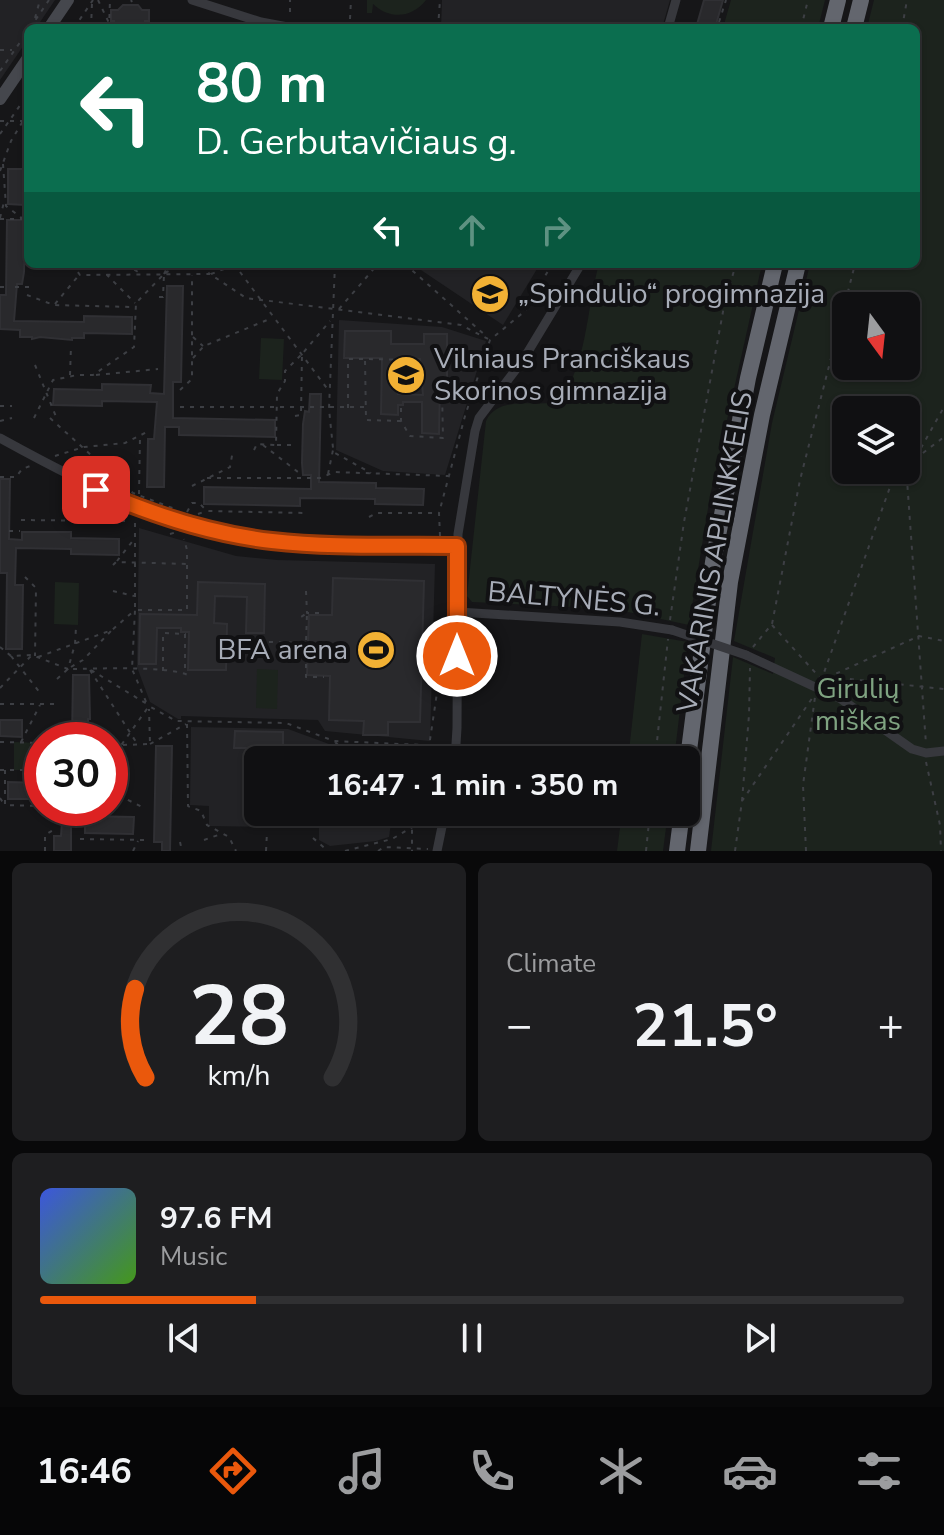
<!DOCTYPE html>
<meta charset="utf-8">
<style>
body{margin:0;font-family:"Nunito Sans",sans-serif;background:#1e1e20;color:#f1f3f6;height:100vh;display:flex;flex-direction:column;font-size:30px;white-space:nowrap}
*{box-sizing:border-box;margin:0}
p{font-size:26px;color:#9c9d9f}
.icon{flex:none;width:44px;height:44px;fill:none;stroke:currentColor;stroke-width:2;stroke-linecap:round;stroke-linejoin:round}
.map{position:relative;height:851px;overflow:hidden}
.sheet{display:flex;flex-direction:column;gap:12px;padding:12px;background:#09090a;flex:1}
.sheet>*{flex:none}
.hud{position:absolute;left:24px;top:24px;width:896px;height:244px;border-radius:12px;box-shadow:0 2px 6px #0004,0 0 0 2px #303032;background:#0b6e4f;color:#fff;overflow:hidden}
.needle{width:52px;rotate:165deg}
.buttons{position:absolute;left:832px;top:292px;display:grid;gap:16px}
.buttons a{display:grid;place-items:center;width:88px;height:88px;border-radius:12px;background:#101012;box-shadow:0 2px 6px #0004,0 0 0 2px #303032;font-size:40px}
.speed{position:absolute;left:24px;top:722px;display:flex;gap:16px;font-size:40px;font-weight:700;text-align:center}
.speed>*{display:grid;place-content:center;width:104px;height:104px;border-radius:50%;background:#101012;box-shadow:0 2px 6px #0004,0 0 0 2px #303032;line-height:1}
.speed .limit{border:12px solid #d22;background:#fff;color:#111}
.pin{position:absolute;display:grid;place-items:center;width:68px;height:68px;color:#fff;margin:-34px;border-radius:16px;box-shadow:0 4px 12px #0006}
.me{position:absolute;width:88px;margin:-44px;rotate:0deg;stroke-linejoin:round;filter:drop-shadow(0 0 6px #0008)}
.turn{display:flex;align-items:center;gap:28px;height:168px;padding:0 40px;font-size:36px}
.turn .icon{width:104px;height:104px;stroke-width:2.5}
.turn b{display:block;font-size:56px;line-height:68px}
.lanes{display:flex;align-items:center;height:76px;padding:0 40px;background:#0003;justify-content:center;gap:40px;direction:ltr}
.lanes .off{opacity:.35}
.big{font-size:60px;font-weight:700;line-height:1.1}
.sheet .tile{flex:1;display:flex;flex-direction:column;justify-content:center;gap:12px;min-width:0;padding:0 28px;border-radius:12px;background:#1e1e20}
.sheet .dial{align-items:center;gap:0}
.dial svg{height:208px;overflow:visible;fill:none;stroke:#303032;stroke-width:7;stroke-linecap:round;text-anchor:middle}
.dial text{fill:#f1f3f6;stroke:none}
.song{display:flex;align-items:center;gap:24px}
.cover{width:96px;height:96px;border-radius:12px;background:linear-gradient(135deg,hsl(230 70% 55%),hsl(100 70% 35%))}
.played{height:8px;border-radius:4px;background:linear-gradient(90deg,#ea580c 25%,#303032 25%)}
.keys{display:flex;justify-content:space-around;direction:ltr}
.heat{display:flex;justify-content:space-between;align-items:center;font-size:44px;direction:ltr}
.sheet .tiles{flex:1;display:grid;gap:12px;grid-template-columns:1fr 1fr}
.tile:last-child{grid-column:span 2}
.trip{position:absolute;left:244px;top:746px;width:456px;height:80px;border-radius:12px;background:#101012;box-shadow:0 2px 6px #0004,0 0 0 2px #303032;font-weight:700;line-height:80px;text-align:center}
.tabs{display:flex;height:128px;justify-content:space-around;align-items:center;background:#060607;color:#9c9d9f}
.tabs .icon{width:56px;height:56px}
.tabs .active{color:#ea580c}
.tabs b{font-size:36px;color:#f1f3f6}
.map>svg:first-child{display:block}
.built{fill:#222225}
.green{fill:#1c231d;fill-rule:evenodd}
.building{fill:#29292c;stroke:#303034;stroke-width:2;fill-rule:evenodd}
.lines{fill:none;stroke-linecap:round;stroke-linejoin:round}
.path{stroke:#3d3f44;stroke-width:2;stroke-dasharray:4 6;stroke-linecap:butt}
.street{stroke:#37383d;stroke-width:9}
.secondary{stroke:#45474d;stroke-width:12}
.highway{stroke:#63666e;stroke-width:16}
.street-bridge{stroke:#37383d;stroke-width:9}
.route-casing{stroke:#983908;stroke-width:20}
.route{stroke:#ea580c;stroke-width:14}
.labels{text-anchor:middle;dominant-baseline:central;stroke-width:8;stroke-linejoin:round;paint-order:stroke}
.poi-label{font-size:28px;fill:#a8adb8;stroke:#111113;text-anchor:start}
.street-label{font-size:28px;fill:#a8adb8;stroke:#111113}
.park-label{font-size:28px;fill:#7fa381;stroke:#111113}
</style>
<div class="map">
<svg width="944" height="851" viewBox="0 0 944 851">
<rect width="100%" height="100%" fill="#161618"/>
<path class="built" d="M0,0h55l-19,28h-8v11l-28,41z
M442,0h228l-8,28h-221z
M412,264h128l-37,61z
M339,320l103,7 44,14 -41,134 -62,-4 -47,-21z
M139,528l97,28 41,4 158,4 -5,177 -105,-10 -7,-11 -137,-4v3h-3l-28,-17 -13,-35z
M191,727l97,2 41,15 17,16h-88v52h126l7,11 -2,14 -13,4 -46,5 -11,-6v-12l-110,-2v-20l-19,-1z"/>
<path class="green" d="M367,0h59c-14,18 -36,20 -53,4l-1,9h-5z
M731,0h94l-7,28h-95z
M874,0h70v851h-233l22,-194 40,17 2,-16 -41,-17 38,-218 38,-159h106v-236h-49zM846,306h60v60h-60zM846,410h60v60h-60z
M599,264h163l-52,232 -21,129 -75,-16 -142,-7 -5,-6 19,-175c12,-26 49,-14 72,-19 30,-37 28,-93 41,-138z
M261,338l23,1 -2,41 -23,-1z
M55,582l24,1 -1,42 -24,-1z
M642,634l46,8 -14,118h-46z
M257,669l21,1 -1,39 -21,-1z
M14,742l25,1v27h-25z
M622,812h46l-5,39h-46z"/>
<path class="building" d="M704,0h19l-8,28h-19z
M123,5h15l4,5h7v11h-4v7h-31v-7h-3v-11h7z
M8,169h20v33l-3,3 -17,-1z
M7,220h17l1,12 -1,40 -2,12h-5l-3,37 70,1v-6l48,1v17l-48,-1v5h-12v2l-32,-3 -8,2v-2h-12v-7l-20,-1v-34h6z
M167,286h16l-2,96h-8v36l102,2v17l-96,-2v-8h-14l-1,60h-17l1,-48h6l3,-37 -55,-1v5l-49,-1 1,-16 48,1v-6l49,1 -1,8 14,1z
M345,331h46v13h33v-10h23v48h-7l-1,52 -17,-1v-31h-19v3h-5v10l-17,-1 1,-56h-38zM399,359h21l3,36 -25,-1z
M310,394h11l-2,88 57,1v5l48,1 -1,16 -48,-1v-5l-75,-1v8l-96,-2v-17l107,2v-14h-8l-1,-12 1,-39 2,-13 4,1z
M0,479h10l-1,60 13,1v-8h49v6l48,1v16l-48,-1v-5l-55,-1 -1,37h8l-1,64h-16l1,-76h-7z
M333,578l91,3 -4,141h-32v13h-25l1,-14 -35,-1 1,-44 -23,-1 2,-60h23z
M198,582l67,2 -1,49h-18l1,-36 -32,-1 -1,27 13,1 -1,46h-38l1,-38h-8v-4h-24l-1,36h-17l1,-50 57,1z
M73,675h16l1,44h-2v21h-16z
M0,720h22v17l-22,-1z
M235,731l48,1v16h-14v12h-11v42h-10l1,-54h-15z
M156,746h16l-2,105h-8v-9h-8z
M8,782l34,1v16h-34z
M63,808h16v8l55,1 -1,17 -48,-1v-8h-14v26h-17v-15h7z"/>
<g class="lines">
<path class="path" d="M98,0l11,23
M131,0l1,2
M290,12v-12
M35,18l5,-18
M350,19l1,-19
M719,22l7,-22
M30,28l19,-28
M74,28l19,-28
M91,28l1,-25
M109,28l1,-28
M438,28l2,-28
M801,28l7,-28
M902,28l5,-28
M0,50h12
M0,71l28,-40
M0,121h28
M0,134l28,-40
M3,164l3,42 17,13
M0,171l11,-30 12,-20
M28,217v11
M0,218l4,-16
M0,219h28
M72,264l8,11 130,-1 36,24 215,27 29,15
M107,264v11l28,28
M126,264l15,10
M203,264l6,9
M209,264l1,9
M234,264l95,127
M335,264l-6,145 4,39 2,5 36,20
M405,264l81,72
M165,273l17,-9
M164,274l5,-10
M211,274l26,-10
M0,287h6
M15,287h19
M27,295l27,10 80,2
M55,304l24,-29
M339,309l39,-45
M193,337l10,9
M193,358l11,-12 68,-28
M35,365l22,54
M70,375l1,-29
M96,375l62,-6
M180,390l12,-11v-104
M0,406h12
M180,407h186
M348,408v-49h16
M401,408v13l9,15 33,2 -1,-48
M295,416l6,-1 1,-61 28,-33
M34,418l19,-38 24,-5h16l41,-28 2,-44 28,-29 -1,23h-4
M50,418l83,75 42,16
M0,421l12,-3
M401,421l-35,-1 -1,-61 50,1
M263,445l35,27
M277,445h20
M254,450l3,-6 19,1 1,-51 8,-13v-10l16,-16
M55,456l29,-9 41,-4 24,-12
M916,457l28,-50
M907,465l37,-28
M906,466l20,278
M328,474l5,-24
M0,477h16l6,-8 8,-3
M207,478h113l15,-6 113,4
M192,486l38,-19 3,-17
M139,494l1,-57
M187,512l5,-9h7l8,8 98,2
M198,514l8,-3
M369,517l8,-4h61
M21,520l106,1
M135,523v87h52v-60l-3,-11
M9,531h11
M170,534l10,-3
M440,536l-1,-23 26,-97 25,-76 35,-29 27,-47
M117,561l18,-23
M113,565l3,-3 71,2
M25,577l11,11 -1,68
M113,591l21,5
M306,591l1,22h18
M670,620l14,-98 41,-221 11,-37
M772,625l50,55 97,-44 25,5
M269,642l37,1 1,-30 -6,4
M306,644v33h18
M0,647l11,9 21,-1 36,14 7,-25 1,-17
M753,647l19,-23 28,-144 55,-216
M11,656l30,38
M38,657l74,-27 23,-20 -3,59 15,35
M71,667l12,-7 28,-29
M90,670l48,75
M91,670l56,34
M163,671v-38l22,1v38
M830,677l114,12
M57,679l11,-10c27,0 102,-4 122,7
M821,681l69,-194 13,-17
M467,683l3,-62
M0,688l31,-32
M0,704h57
M187,724l1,82 13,5 6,14 22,12 7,14
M0,742l42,1
M21,742l19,-37
M335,742l18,18
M150,744l36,-20
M123,745l27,-1 -1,-35
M427,760l19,-128
M655,760l13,-121
M110,761l39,-55 27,15 110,2 48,18 111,5
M926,762l14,63 1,26
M0,770h42
M5,770v35l37,1
M110,791l34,17
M0,798l4,6
M742,801l7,-86 1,-47
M403,812l9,17v22
M412,828l5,-16
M313,838l15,13
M80,839l64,1
M204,840l17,-6
M180,842l2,9
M45,851v-16l10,-6
M133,851l5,-10
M266,851l1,-19
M345,851l47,-12 43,-25
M378,851l6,-4 44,2
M646,851l4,-39
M735,851l7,-50 71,-104
M806,851l-3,-66 12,-88"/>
<path class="street" d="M192,0l69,22 32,6
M668,28l8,-28
M0,438c87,48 173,92 273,103 61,7 123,5 184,5
M458,612l162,10 52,8
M746,655l95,44 71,50 14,4 18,-2
M455,760l2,-32 1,-194 17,-103 4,-13 44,-58 58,-96
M437,851l8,-39"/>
<path class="secondary" d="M49,28l19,-28
M0,99l28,-41"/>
<path class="highway" d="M831,28l7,-28
M854,28l7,-28
M686,774l27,-212 35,-184 27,-114
M677,851l5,-39
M698,851l32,-269 32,-167 36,-151"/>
<path class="street-bridge" d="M672,630l74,25"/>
</g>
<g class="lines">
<defs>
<path id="route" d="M96,490c57,25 114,44 176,51 61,7 124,4 185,5v110"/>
</defs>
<use href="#route" class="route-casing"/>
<use href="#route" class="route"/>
</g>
<defs>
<symbol id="school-disc" viewBox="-11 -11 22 22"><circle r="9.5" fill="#f2b134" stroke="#111113"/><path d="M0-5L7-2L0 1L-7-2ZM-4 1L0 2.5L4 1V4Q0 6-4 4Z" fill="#111"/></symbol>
<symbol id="stadium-disc" viewBox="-11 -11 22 22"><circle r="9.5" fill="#f2b134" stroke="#111113"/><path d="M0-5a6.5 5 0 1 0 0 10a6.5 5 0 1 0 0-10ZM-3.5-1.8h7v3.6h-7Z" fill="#111"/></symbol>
</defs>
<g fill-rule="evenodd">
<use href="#school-disc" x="468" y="272" width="44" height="44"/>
<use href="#school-disc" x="384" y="353" width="44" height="44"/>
<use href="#stadium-disc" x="354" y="628" width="44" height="44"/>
</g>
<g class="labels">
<g class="poi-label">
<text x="518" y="294">„Spindulio“ progimnazija</text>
<text x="434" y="359">Vilniaus Pranciškaus<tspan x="434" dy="32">Skorinos gimnazija</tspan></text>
<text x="348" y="650" text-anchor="end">BFA arena</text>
</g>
<g class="street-label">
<text transform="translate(715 552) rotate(-80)">VAKARINIS APLINKKELIS</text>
<text transform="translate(574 599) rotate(5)">BALTYNĖS G.</text>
</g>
<g class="park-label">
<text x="858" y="689">Girulių<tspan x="858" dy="32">miškas</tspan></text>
</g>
</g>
</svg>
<div class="buttons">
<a><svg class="needle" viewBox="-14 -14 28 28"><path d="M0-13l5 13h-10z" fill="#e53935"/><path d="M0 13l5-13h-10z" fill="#9c9d9f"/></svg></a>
<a><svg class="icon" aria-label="layers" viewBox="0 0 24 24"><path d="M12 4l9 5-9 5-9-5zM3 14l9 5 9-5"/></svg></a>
</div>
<div class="speed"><div class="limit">30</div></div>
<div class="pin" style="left:96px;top:490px;background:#d93025"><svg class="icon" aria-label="arrive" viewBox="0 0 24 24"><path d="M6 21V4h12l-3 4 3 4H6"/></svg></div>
<svg class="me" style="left:457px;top:656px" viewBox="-20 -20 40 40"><circle r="17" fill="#ea580c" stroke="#fff" stroke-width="3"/><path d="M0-11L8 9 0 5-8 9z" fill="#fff"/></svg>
<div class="trip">16:47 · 1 min · 350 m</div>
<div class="hud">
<div class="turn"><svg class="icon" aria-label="left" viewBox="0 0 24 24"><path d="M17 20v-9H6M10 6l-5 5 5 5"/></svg><div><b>80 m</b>D. Gerbutavičiaus g.</div></div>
<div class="lanes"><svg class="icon" aria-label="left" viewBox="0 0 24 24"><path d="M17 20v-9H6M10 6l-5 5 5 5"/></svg><svg class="icon off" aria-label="ahead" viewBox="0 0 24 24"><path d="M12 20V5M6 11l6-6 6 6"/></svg><svg class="icon off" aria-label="right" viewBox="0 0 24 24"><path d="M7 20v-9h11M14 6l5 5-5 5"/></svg></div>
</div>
</div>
<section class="sheet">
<div class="tiles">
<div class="tile dial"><svg viewBox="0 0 100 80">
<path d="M14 69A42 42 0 1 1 86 69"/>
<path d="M14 69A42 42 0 0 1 10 35" stroke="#ea580c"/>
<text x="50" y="56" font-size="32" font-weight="700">28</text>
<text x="50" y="72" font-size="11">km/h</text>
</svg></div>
<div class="tile"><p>Climate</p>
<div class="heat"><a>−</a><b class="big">21.5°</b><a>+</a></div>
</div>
<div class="tile">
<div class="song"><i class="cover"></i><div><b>97.6 FM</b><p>Music</p></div></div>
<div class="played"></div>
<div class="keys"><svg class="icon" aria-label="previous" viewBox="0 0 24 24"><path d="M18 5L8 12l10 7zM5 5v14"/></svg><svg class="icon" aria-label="pause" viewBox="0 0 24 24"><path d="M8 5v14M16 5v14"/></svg><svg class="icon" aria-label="next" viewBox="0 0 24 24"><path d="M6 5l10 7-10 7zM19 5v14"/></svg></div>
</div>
</div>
</section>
<nav class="tabs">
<b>16:46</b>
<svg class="icon active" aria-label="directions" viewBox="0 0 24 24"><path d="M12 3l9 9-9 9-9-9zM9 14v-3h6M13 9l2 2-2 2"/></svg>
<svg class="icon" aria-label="music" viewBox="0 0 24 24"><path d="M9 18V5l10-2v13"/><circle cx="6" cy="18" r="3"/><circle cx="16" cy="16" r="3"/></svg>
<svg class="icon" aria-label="phone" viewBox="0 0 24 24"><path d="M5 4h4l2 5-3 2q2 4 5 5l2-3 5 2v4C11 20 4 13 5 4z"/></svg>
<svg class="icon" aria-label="climate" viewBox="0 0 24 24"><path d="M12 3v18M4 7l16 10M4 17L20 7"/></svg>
<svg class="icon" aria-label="car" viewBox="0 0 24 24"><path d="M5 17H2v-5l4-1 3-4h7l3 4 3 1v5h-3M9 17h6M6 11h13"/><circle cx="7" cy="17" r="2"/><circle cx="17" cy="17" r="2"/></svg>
<svg class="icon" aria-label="filters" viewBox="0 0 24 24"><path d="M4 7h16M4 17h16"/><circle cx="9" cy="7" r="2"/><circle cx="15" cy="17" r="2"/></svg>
</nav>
